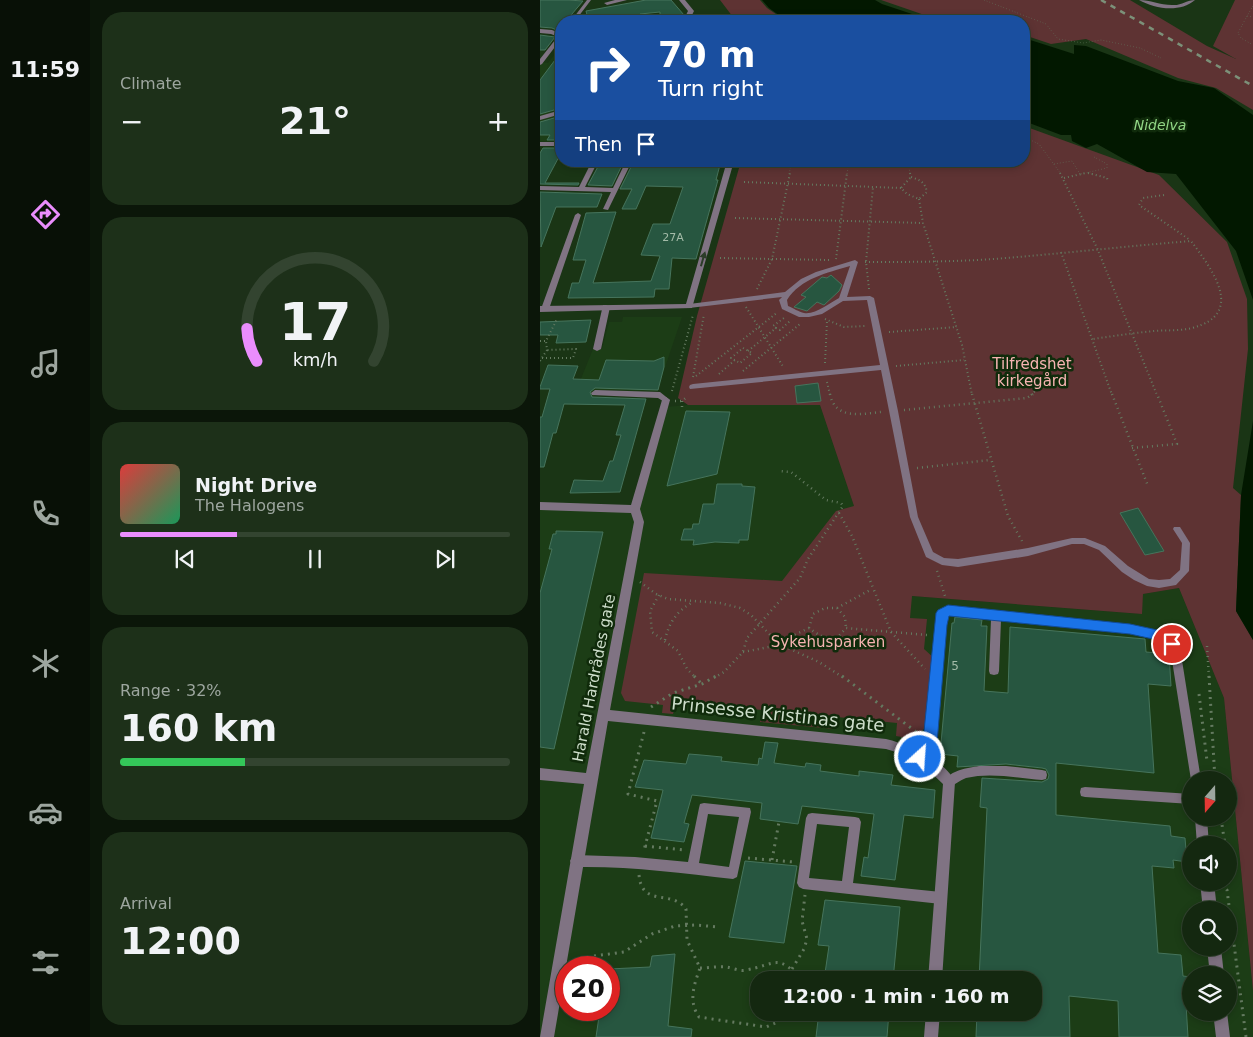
<!DOCTYPE html>
<meta charset="utf-8">
<style>
body{margin:0;font-family:"DejaVu Sans",sans-serif;background:#1d3019;color:#f1f3f6;height:100vh;display:flex;flex-direction:column;font-size:19px;white-space:nowrap}
*{box-sizing:border-box;margin:0}
p{font-size:16px;color:#9da69f}
.icon{flex:none;width:28px;height:28px;fill:none;stroke:currentColor;stroke-width:2;stroke-linecap:round;stroke-linejoin:round}
.map{position:relative;flex:1;overflow:hidden}
.details{display:flex;flex-direction:column;gap:12px;padding:12px;background:#0b1609;width:450px}
.details>*{flex:none}
.hud{position:absolute;left:15px;top:15px;width:475px;height:152px;border-radius:20px;box-shadow:0 2px 8px #0003,0 0 0 1px #334430;background:#1a4fa0;color:#fff;overflow:hidden}
.needle{width:32px;rotate:200deg}
.tools{position:absolute;left:642px;top:771px;display:grid;gap:10px}
.tools a{display:grid;place-items:center;width:55px;height:55px;border-radius:50%;background:#142810;box-shadow:0 2px 8px #0003,0 0 0 1px #334430;font-size:25px}
.speed{position:absolute;left:15px;top:956px;display:flex;gap:10px;font-size:25px;font-weight:700;text-align:center}
.speed>*{display:grid;place-content:center;width:65px;height:65px;border-radius:50%;background:#142810;box-shadow:0 2px 8px #0003,0 0 0 1px #334430;line-height:1}
.speed .limit{border:8px solid #d22;background:#fff;color:#111}
.pin{position:absolute;display:grid;place-items:center;width:42px;height:42px;color:#fff;margin:-21px;border:2px solid #fff;border-radius:50%;box-shadow:0 1px 5px #0007}
.me{position:absolute;width:55px;margin:-28px;rotate:26deg;stroke-linejoin:round;filter:drop-shadow(0 0 4px #0008)}
.turn{display:flex;align-items:center;gap:18px;height:105px;padding:0 20px;font-size:22px}
.turn .icon{width:65px;height:65px;stroke-width:2.5}
.turn b{display:block;font-size:35px;line-height:42px}
.then{display:flex;align-items:center;height:48px;padding:0 20px;background:#0003;gap:10px;font-size:19px}
.big{font-size:38px;font-weight:800;line-height:1.1}
.details .card{flex:1;display:flex;flex-direction:column;justify-content:center;gap:8px;min-width:0;padding:0 18px;border-radius:20px;background:#1d3019}
.details .dial{align-items:center;gap:0}
.dial svg{height:130px;overflow:visible;fill:none;stroke:#334430;stroke-width:7;stroke-linecap:round;text-anchor:middle}
.dial text{fill:#f1f3f6;stroke:none}
.song{display:flex;align-items:center;gap:15px}
.cover{width:60px;height:60px;border-radius:8px;background:linear-gradient(135deg,hsl(0 70% 55%),hsl(150 70% 35%))}
.played{height:5px;border-radius:2px;background:linear-gradient(90deg,#ea8dfd 30%,#334430 30%)}
.keys{display:flex;justify-content:space-around;direction:ltr}
.heat{display:flex;justify-content:space-between;align-items:center;font-size:28px;direction:ltr}
.charge{height:8px;border-radius:4px;background:linear-gradient(90deg,#34c759 32%,#334430 0)}
.trip{position:absolute;left:210px;top:971px;width:292px;height:50px;border-radius:20px;background:#142810;box-shadow:0 2px 8px #0003,0 0 0 1px #334430;font-weight:800;line-height:50px;text-align:center}
main{display:flex;flex:1;min-height:0}
.tab-bar{display:flex;flex-direction:column;width:90px;justify-content:space-around;align-items:center;background:#081006;color:#9da69f}
.tab-bar .icon{width:35px;height:35px}
.tab-bar .on{color:#ea8dfd}
.tab-bar b{font-size:22px;color:#f1f3f6}
.map>svg:first-child{display:block}
.built{fill:#1c3d16;fill-rule:evenodd}
.green{fill:#5e3333}
.water{fill:#021800}
.building{fill:#275640;stroke:#46745c}
.lines{fill:none;stroke-linecap:round;stroke-linejoin:round}
.path-far3{stroke:#647a60;stroke-width:1;stroke-dasharray:0.5 2.5;stroke-linecap:butt}
.path-far2{stroke:#647a60;stroke-width:2;stroke-dasharray:1 3;stroke-linecap:butt}
.path-far1{stroke:#647a60;stroke-width:2.5;stroke-dasharray:1 4;stroke-linecap:butt}
.path{stroke:#647a60;stroke-width:3;stroke-dasharray:2 5;stroke-linecap:butt}
.service{fill:#807383;fill-rule:evenodd}
.pedestrian{fill:#807383;fill-rule:evenodd}
.minor{fill:#807383;fill-rule:evenodd}
.rail{stroke:#7c9179;stroke-width:2.5;stroke-dasharray:5.5 5.5;stroke-linecap:butt}
.oneway{fill:#2c3d29}
.route{fill:#1a73e8;stroke:#114b97}
.labels{text-anchor:middle;dominant-baseline:central;stroke-width:5;stroke-linejoin:round;paint-order:stroke}
.far-number-label{font-size:11px;fill:#a4bba8}
.number-label{font-size:12px;fill:#a4bba8}
.far-water-label{font-size:14px;font-style:italic;fill:#91d685;stroke:#102b0b}
.park-label{font-size:15px;fill:#f7b4b2;stroke:#102b0b}
.street-label{font-size:15px;fill:#cdddca;stroke:#102b0b}
.near-street-label{font-size:18px;fill:#cdddca;stroke:#102b0b}
</style>
<main>
<nav class="tab-bar">
<b>11:59</b>
<svg class="icon on" aria-label="directions" viewBox="0 0 24 24"><path d="M12 3l9 9-9 9-9-9zM9 14v-3h6M13 9l2 2-2 2"/></svg>
<svg class="icon" aria-label="music" viewBox="0 0 24 24"><path d="M9 18V5l10-2v13"/><circle cx="6" cy="18" r="3"/><circle cx="16" cy="16" r="3"/></svg>
<svg class="icon" aria-label="phone" viewBox="0 0 24 24"><path d="M5 4h4l2 5-3 2q2 4 5 5l2-3 5 2v4C11 20 4 13 5 4z"/></svg>
<svg class="icon" aria-label="climate" viewBox="0 0 24 24"><path d="M12 3v18M4 7l16 10M4 17L20 7"/></svg>
<svg class="icon" aria-label="car" viewBox="0 0 24 24"><path d="M5 17H2v-5l4-1 3-4h7l3 4 3 1v5h-3M9 17h6M6 11h13"/><circle cx="7" cy="17" r="2"/><circle cx="17" cy="17" r="2"/></svg>
<svg class="icon" aria-label="filters" viewBox="0 0 24 24"><path d="M4 7h16M4 17h16"/><circle cx="9" cy="7" r="2"/><circle cx="15" cy="17" r="2"/></svg>
</nav>
<section class="details">
<div class="card"><p>Climate</p>
<div class="heat"><a>−</a><b class="big">21°</b><a>+</a></div>
</div>
<div class="card dial"><svg viewBox="0 0 100 80">
<path d="M14 69A42 42 0 1 1 86 69"/>
<path d="M14 69A42 42 0 0 1 8 49" stroke="#ea8dfd"/>
<text x="50" y="56" font-size="32" font-weight="700">17</text>
<text x="50" y="72" font-size="11">km/h</text>
</svg></div>
<div class="card">
<div class="song"><i class="cover"></i><div><b>Night Drive</b><p>The Halogens</p></div></div>
<div class="played"></div>
<div class="keys"><svg class="icon" aria-label="previous" viewBox="0 0 24 24"><path d="M18 5L8 12l10 7zM5 5v14"/></svg><svg class="icon" aria-label="pause" viewBox="0 0 24 24"><path d="M8 5v14M16 5v14"/></svg><svg class="icon" aria-label="next" viewBox="0 0 24 24"><path d="M6 5l10 7-10 7zM19 5v14"/></svg></div>
</div>
<div class="card"><p>Range · 32%</p><b class="big">160 km</b><div class="charge"></div></div>
<div class="card"><p>Arrival</p><b class="big">12:00</b></div>
</section>
<div class="map">
<svg width="713" height="1037" viewBox="0 0 713 1037">
<rect width="100%" height="100%" fill="#1a3515"/>
<path class="built" d="M21,46v96l-21,-1v-79l8,1z
M83,317h59l-25,74 -61,-1 -2,6h-20l19,-47h9l7,-27h13z
M148,405h132l34,101 57,90 230,18 2,-20 36,-6 45,110 29,293v46h-713v-531l95,3 30,-102zM651,780h38v38h-38zM651,845h38v37h-38zM651,910h38v38h-38zM26,968h43v42h-43zM651,975h38v37h-38zM219,980h275v32h-275z"/>
<path class="green" d="M180,0h40l7,8 19,13h-50z
M341,0h249l77,46 29,13 -23,-13 22,-46h18v110l-37,-22 -38,-10 -92,-39 -35,5 -27,-9v-14l-85,-1z
M484,126l135,49 68,67 20,57 1,50 -15,139 8,7 -5,116 17,29v351l-29,-293 -45,-110 -36,6 -1,20 -230,-18 -2,22 17,1 -3,30 10,9 -7,68 -14,13 -17,-3 1,-13 -60,-6 -2,12 -75,-7 2,-12 -86,-9 -3,13 -11,-1 1,-8 -38,-4 -4,-8 23,-120 138,8 54,-70 18,-5 -34,-101h-132l-10,-7 19,-82 44,-155h283z"/>
<path class="water" d="M222,0h113l7,4 51,17h-146l-18,-13z
M484,38l50,16v-9l12,1 92,35 36,7 39,27v185l-17,-49 -60,-77 -29,-2 -50,-28 -11,4 -14,-7 -1,-6h-10l-37,-14z
M713,421v219l-17,-29 5,-116z"/>
<path class="building" d="M0,0h28l15,1 -17,20h-5v11l-9,-4 -12,-1z
M106,0h25l13,15 -24,2v-5l-20,2 -5,7 -27,-1 3,-3 -24,-2 -1,-4z
M0,35l15,2 -10,13h-5z
M21,52v56l-21,6v-34z
M21,116v24h-14l3,-5h-10v-13z
M3,148h18v5l-16,30h34l-1,2 -38,-1v-31z
M61,161h23l-12,25 -24,-1z
M94,161h87l-5,19h2l-22,79 -24,-1 -3,31h-14l-1,8 -86,1 4,-15h7l7,-23h-13l13,-47 30,-1 -23,71 58,-2 9,-25 -19,-1 12,-31h17l13,-37 -37,-1 -10,23h-14l10,-20h-12z
M0,192l62,2 -5,13h-41l-15,40z
M291,275l11,10 -3,6 -15,14 -7,-3 -10,9 -13,-4 12,-10 -5,-2 21,-18 5,1z
M51,320l-5,22 -30,1 2,-8h-18v-13z
M124,357v10l-6,23 -63,-2 -5,4 2,5 54,2 -26,93 -50,1 4,-13 29,1 7,-20h3l8,-26h-5l9,-30 -61,-1 -8,29h-3l-9,34h-4v-50h2l8,-28h-10v-2l8,-22 30,1 -5,13 26,1 7,-20 48,1z
M278,383l3,18 -24,2 -2,-17z
M146,411l44,1 -13,62 -50,12z
M177,484h25v2l13,1 -7,53h-9v3l-24,-1 -22,3 1,-5h-13l3,-11h8l1,-5h6l4,-20h11z
M598,508l26,43 -19,4 -25,-42z
M16,531l47,1 -49,217 -14,-2v-154l12,-44h-3l4,-15h3z
M415,617l27,3 -1,6h6l-3,65 24,2 2,-66 135,12 1,13 23,2 2,32 -23,-2 6,89 -98,-10v52l114,11 1,10 14,2 2,24 -14,-2 1,8 -22,-2 6,87 23,2 2,21 8,1v28l-5,-1 2,33h-69l-1,-36 -49,-5 1,41h-94l1,-25h57v-32h-55l8,-172 -7,-1 2,-29 60,4 6,-3 1,-4 -3,-6 -4,-1 -36,-4 -49,3 1,-11 -18,-2 12,-131h2z
M225,742l13,1 -4,20 31,4 1,-4 15,2 -1,6 39,5v-5l34,4 -2,10 44,5 -2,28 -29,-3 -9,65 -34,-4 3,-19 4,1 6,-44 -72,-8 -4,18 -38,-5 2,-16 -70,-8 -8,28 5,1 -5,18 -33,-4 12,-48 -28,-3 9,-27 42,4 3,-10 12,1 21,2 -1,4 37,4 1,-7 3,1z
M205,861l52,5 -13,77 -55,-6z
M285,900l75,7 -7,73h-69l5,-34 -11,-1z
M135,954l-7,72 24,3 -1,8h-95l4,-27h9v-41l41,-2 2,-11z
M279,1012h70l-2,25h-71z"/>
<g class="lines">
<path class="path-far3" d="M444,0l62,24 12,15 25,4 18,-3 39,8 21,10
M713,6l-6,10 6,1
M707,16l-9,17 3,5 12,7
M484,137l15,7 22,30
M368,161l2,13
M514,164l18,-3 8,13
M548,173l4,1
M249,174l3,-13
M307,174l2,-13
M541,174l26,-6v-4l-13,-7"/>
<path class="path-far2" d="M370,173l1,4
M520,173l37,75 60,147
M548,173l19,5 1,4
M371,177c9,3 14,5 16,15l-8,7 -12,-5 -6,-6z
M524,178l22,-5
M204,182l157,6
M624,195l-21,3 -4,7 51,35
M379,199l4,24 39,122 10,50
M195,218l188,5
M521,252l51,143
M180,258l109,2
M296,259l11,-86
M325,262c47,0 94,0 141,-4 61,-5 123,-12 185,-17 20,27 56,73 1,87 -12,3 -25,2 -38,3 -20,2 -41,5 -61,8
M217,289l15,-30 18,-86
M329,289l-3,-27 7,-75
M206,307l38,61
M285,319l19,8 21,-1
M236,328l-3,-2 11,-8
M349,332l68,-5
M0,341h6
M203,348l9,5 -12,10 -9,-5z
M208,351l28,-23 4,2 10,-9
M2,358h31l3,-9 -29,1
M0,361l7,-11 -1,-9 11,-22
M285,363l2,-42
M356,366l68,-6
M203,371l57,-47
M179,374l16,-14
M156,376l82,-64
M153,377l11,-63
M287,382l3,13
M132,391l21,-76
M491,395l13,-12 10,-20"/>
<path class="path-far1" d="M290,394c5,26 31,20 51,18
M432,394l36,122 14,25
M572,394l36,92
M135,401h7l6,-5
M142,401v8
M364,410l123,-12 6,-4
M592,448l45,-4 -20,-50
M377,468l73,-8
M299,513l13,23 39,96 34,37
M397,571l9,28
M100,582l16,12 12,5 52,4 20,5 11,7 28,29 40,18 25,16
M119,595l-9,16 2,21 26,19 9,18 9,9
M297,608l35,-19
M269,628l4,-14 12,-6h12l8,9 1,11
M125,640c4,-18 12,-29 28,-38
M667,646l2,32
M203,652l26,-5 40,-19c9,7 16,11 28,10l9,-10 81,7
M174,678l10,-6 19,-20 4,-14 53,-60 8,-19 35,-53 -2,-3 -15,-3 -35,-28 -12,-1"/>
<path class="path" d="M154,676l8,8
M302,676l77,58
M669,676l6,104
M659,694l8,67
M111,707l22,-14 29,-9 14,-8
M104,732l-16,62 29,7 -13,49
M681,818l4,27
M105,846l39,4
M208,858l46,4
M232,860l7,-38
M99,875c3,33 33,14 47,34l1,31 13,28c-6,17 -12,33 -1,49l67,10 12,-5 14,-10
M688,882v7
M682,884l5,6 19,147
M54,956l30,-4 28,-18 23,-8 21,-1 22,2
M160,968c9,0 19,-2 27,-1 6,1 14,5 19,3 29,-5 32,-18 55,10
M252,969l12,-20 3,-10 -5,-18 3,-26"/>
<path class="service" d="M47,0h4l-16,21h-4z
M599,0c11,0 21,5 33,5 9,1 15,-5 23,-5 -15,13 -40,9 -56,0z
M19,35h2v4l-19,25 -2,1v-6z
M52,161h6l-13,26 28,1 13,-27h6l-24,49 -5,-1 8,-17 -71,-2v-4l39,1z
M38,213l3,2 -32,94 -1,2h-6l-1,-2 34,-94z
M315,260l3,2 -11,35 23,-1 4,2 24,113 20,106 15,35 11,6 14,1 70,-11 44,-10h13l20,8 23,20 21,13 10,1 11,-1 10,-9 2,-27 -9,-14 1,-2h6l10,16 -1,28 -13,14 -17,3 -12,-2 -13,-6 -12,-8 -23,-22 -15,-6h-12l-44,12 -70,11 -16,-2 -16,-8 -16,-40 -29,-147 -191,19 -1,-2 1,-2 3,-1 187,-19 -13,-65 -24,1 -21,13 -13,3h-10l-17,-8 -3,-9 3,-3 -93,11 -4,-2 4,-2 96,-12 16,-13 15,-7zM310,266l-11,32c-9,5 -24,17 -35,15 -5,-1 -11,-5 -16,-7l-1,-6c14,-22 40,-27 63,-34z
M63,305h3l4,2 -9,42 -4,2 -4,-2z
M55,390l65,2 10,8 -4,3 -8,-5 -66,-3 -1,-2z
M408,606l200,22c20,5 25,6 33,26l20,126h-10v1v-1l-20,-126c-5,-13 -11,-14 -23,-18l-147,-16 -2,51 -1,3 -4,1 -4,-1 -1,-3 2,-52 -42,-5 -2,1 -12,128 -11,17 -4,2 -4,-2 -1,-3 10,-15 12,-129 2,-3z
M439,766h27l36,4 4,1 1,4 -1,4 -4,1c-24,-2 -52,-8 -76,-2 -6,2 -11,7 -17,9l-4,-1 -1,-4c6,-12 23,-14 35,-16z
M545,787l106,7v10l-106,-7 -4,-1 -1,-4 1,-4z
M164,803l46,5 1,4 -14,65 -4,2c-52,-6 -104,-13 -157,-12l-4,-2 -2,-4 2,-4 4,-2 59,2 53,5 11,-54 1,-4zM168,814l31,3 -10,50 -30,-4z
M272,813l43,4 4,1 2,4 -8,61 88,9 4,2 2,4 -2,4 -4,2 -138,-15 -4,-2 -2,-4 9,-65 2,-4zM277,824l32,3 -7,54 -33,-3z"/>
<path class="pedestrian" d="M21,110v4l-21,6v-4z"/>
<path class="minor" d="M75,0h12l-20,5 -3,-2z
M139,0h6l9,11 -5,10h-6l5,-10z
M0,29l12,1 9,4v4l-10,-4 -11,-1z
M0,142h21v4h-21z
M187,161h7l-42,147 -152,4v-6l146,-2z
M126,397l4,3 -30,109 4,13 -34,188 276,29c22,5 60,22 69,43l-13,198h-14l15,-196c-17,-17 -34,-29 -57,-35l-278,-28 -54,316h-14l44,-253 -44,-4v-12l46,5 48,-251 -3,-9 -91,-3v-8l91,3 31,-105z
M655,818h12l2,27h-12z
M660,882h14l3,28h-14z
M667,948h14l3,27h-14z
M386,1012h14l-2,25h-14z
M673,1012h14l3,25h-14z"/>
<path class="rail" d="M561,0l152,86"/>
</g>
<defs><path id="oneway-solid" d="M-6-.8H1V-3.2L6.5 0L1 3.2V.8H-6Z" transform="scale(1.25)"/></defs>
<use class="oneway" href="#oneway-solid" transform="translate(163 259) rotate(-74)"/>
<path class="route" d="M408,605l182,19 41,9 8,11 -2,4 -5,2 -4,-2 -6,-7 -32,-7 -181,-18 -2,9 -10,118 -12,19 -5,1 -5,-1 -2,-5 10,-16 13,-128 2,-3z"/>
<g class="labels">
<g class="far-number-label">
<text x="133" y="237">27A</text>
</g>
<g class="number-label">
<text x="415" y="666">5</text>
</g>
<g class="far-water-label">
<text x="620" y="125">Nidelva</text>
</g>
<g class="park-label">
<text x="492" y="364">Tilfredshet<tspan x="492" dy="17">kirkegård</tspan></text>
<text x="288" y="642">Sykehusparken</text>
</g>
<g class="street-label">
<text transform="translate(54 678) rotate(-79)">Harald Hardrådes gate</text>
</g>
<g class="near-street-label">
<text transform="translate(238 714) rotate(6)">Prinsesse Kristinas gate</text>
</g>
</g>
</svg>
<div class="tools">
<a><svg class="needle" viewBox="-14 -14 28 28"><path d="M0-13l5 13h-10z" fill="#e53935"/><path d="M0 13l5-13h-10z" fill="#9da69f"/></svg></a>
<a><svg class="icon" aria-label="sound" viewBox="0 0 24 24"><path d="M4 9h4l5-4v14l-5-4H4zM17 9q2 3 0 6"/></svg></a>
<a><svg class="icon" aria-label="search" viewBox="0 0 24 24"><circle cx="10" cy="10" r="6"/><path d="M15 15l6 6"/></svg></a>
<a><svg class="icon" aria-label="layers" viewBox="0 0 24 24"><path d="M12 4l9 5-9 5-9-5zM3 14l9 5 9-5"/></svg></a>
</div>
<div class="speed"><div class="limit">20</div></div>
<div class="pin" style="left:632px;top:644px;background:#d93025"><svg class="icon" aria-label="arrive" viewBox="0 0 24 24"><path d="M6 21V4h12l-3 4 3 4H6"/></svg></div>
<svg class="me" style="left:380px;top:757px" viewBox="-20 -20 40 40"><circle r="17" fill="#1a73e8" stroke="#fff" stroke-width="3"/><path d="M0-11L8 9 0 5-8 9z" fill="#fff"/></svg>
<div class="trip">12:00 · 1 min · 160 m</div>
<div class="hud">
<div class="turn"><svg class="icon" aria-label="right" viewBox="0 0 24 24"><path d="M7 20v-9h11M14 6l5 5-5 5"/></svg><div><b>70 m</b>Turn right</div></div>
<div class="then">Then<svg class="icon" aria-label="arrive" viewBox="0 0 24 24"><path d="M6 21V4h12l-3 4 3 4H6"/></svg></div>
</div>
</div>
</main>
